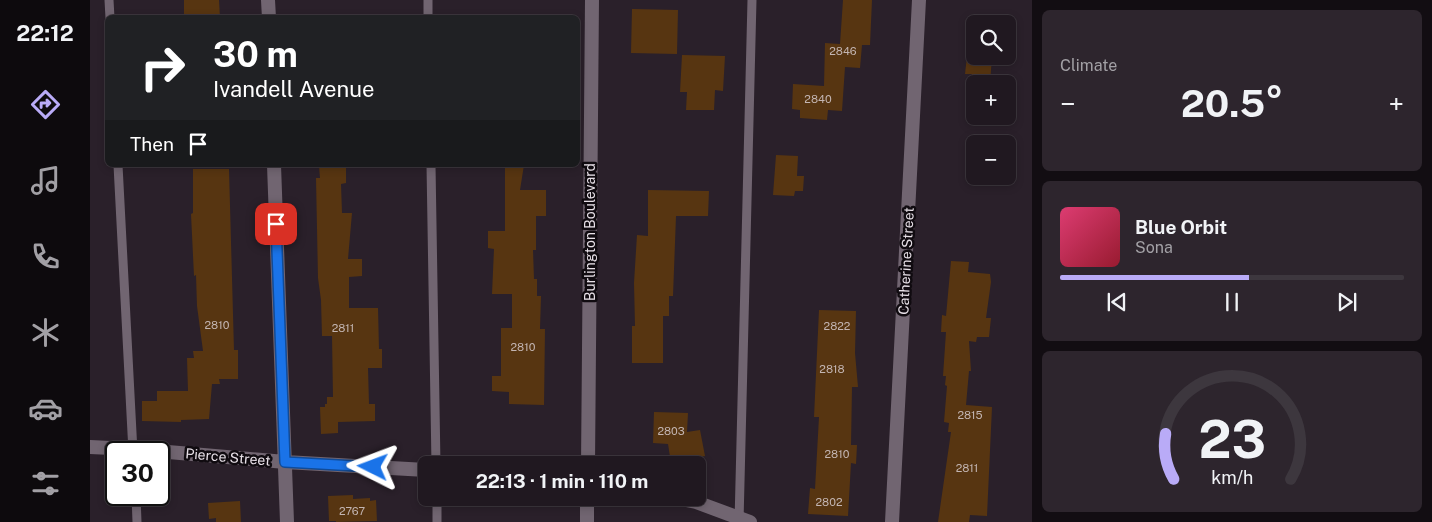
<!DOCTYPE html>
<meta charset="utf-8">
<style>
body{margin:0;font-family:"Public Sans",sans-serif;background:#2d252d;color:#f1f3f6;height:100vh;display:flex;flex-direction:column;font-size:19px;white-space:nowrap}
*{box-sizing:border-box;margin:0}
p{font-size:16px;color:#a2a0a5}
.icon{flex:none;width:28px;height:28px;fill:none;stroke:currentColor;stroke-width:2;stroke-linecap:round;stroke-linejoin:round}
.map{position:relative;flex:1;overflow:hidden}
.sheet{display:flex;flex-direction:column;gap:10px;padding:10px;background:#120d12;width:400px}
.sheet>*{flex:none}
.hud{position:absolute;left:15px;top:15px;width:475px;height:152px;border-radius:8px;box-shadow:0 2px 8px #0003,0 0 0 1px #3d373e;background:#202124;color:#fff;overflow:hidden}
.tools{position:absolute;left:876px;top:15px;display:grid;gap:10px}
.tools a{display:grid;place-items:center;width:50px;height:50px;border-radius:8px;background:#201820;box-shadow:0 2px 8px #0003,0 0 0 1px #3d373e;font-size:25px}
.speed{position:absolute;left:15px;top:441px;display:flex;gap:10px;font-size:25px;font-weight:700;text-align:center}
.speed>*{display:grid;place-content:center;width:65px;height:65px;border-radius:50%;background:#201820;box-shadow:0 2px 8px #0003,0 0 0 1px #3d373e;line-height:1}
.speed .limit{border:2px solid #111;border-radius:8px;background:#fff;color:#111}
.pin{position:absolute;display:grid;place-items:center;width:42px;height:42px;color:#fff;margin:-21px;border-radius:10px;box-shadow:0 2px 8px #0006}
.me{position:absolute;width:55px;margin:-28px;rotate:273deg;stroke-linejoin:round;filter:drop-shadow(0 0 4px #0008)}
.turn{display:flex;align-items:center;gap:18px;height:105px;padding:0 25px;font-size:22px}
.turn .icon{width:65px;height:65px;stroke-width:2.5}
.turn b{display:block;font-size:35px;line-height:42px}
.then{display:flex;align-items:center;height:48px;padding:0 25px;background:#0003;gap:10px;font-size:19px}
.big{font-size:38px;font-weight:700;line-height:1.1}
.sheet .widget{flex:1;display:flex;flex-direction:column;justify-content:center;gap:8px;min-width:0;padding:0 18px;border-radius:8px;background:#2d252d}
.sheet .dial{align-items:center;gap:0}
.dial svg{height:130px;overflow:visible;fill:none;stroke:#3d373e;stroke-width:7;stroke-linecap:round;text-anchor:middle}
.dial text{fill:#f1f3f6;stroke:none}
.song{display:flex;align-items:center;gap:15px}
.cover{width:60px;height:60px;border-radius:8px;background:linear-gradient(135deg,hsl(340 70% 55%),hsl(350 70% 35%))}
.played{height:5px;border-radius:2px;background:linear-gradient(90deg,#b9abf7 55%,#3d373e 55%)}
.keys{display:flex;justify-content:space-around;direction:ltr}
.heat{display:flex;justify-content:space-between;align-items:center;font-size:28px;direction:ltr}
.trip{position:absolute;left:328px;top:456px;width:288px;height:50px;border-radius:8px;background:#201820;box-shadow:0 2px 8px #0003,0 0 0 1px #3d373e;font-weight:700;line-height:50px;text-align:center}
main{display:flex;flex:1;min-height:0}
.tabs{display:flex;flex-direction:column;width:90px;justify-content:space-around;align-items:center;background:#0d0a0d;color:#a2a0a5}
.tabs .icon{width:35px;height:35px}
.tabs .current{color:#b9abf7}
.tabs b{font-size:22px;color:#f1f3f6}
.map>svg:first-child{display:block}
.building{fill:#573511}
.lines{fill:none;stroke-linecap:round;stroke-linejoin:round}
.service{stroke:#716571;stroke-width:9}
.minor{stroke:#716571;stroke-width:14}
.route-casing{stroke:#114b97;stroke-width:12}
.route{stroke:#1a73e8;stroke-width:9}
.labels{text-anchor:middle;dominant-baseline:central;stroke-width:5;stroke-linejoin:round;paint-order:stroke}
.number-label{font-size:11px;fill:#c3b5b2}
.street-label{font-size:14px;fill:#e7e0e7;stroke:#100b10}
</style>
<main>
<nav class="tabs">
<b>22:12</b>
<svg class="icon current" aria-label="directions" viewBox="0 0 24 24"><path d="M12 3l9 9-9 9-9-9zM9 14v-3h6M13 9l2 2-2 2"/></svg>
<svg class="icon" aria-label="music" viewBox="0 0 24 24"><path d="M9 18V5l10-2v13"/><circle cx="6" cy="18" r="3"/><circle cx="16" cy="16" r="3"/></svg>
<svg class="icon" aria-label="phone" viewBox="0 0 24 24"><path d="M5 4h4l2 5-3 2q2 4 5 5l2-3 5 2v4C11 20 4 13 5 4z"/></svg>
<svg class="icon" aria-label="climate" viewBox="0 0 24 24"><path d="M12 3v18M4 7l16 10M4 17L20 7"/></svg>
<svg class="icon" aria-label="car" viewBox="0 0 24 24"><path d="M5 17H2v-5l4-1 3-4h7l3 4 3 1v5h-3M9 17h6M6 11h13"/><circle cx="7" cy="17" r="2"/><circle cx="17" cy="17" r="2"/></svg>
<svg class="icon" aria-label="filters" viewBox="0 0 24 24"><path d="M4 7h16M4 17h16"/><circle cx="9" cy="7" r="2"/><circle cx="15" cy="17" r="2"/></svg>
</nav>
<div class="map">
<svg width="942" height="522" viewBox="0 0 942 522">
<rect width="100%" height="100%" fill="#2a202a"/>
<path class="building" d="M94,0h35l1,18h-36z
M753,0h29l-2,45h-8l-2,23 -15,-1 -3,44 -14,-1 -1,10 -27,-2v-8l-8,-1 1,-25 31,2 1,-43 15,1z
M542,9l46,1 -1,44 -46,-1z
M592,55l43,1 -2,35 -8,-1 -1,20h-28l1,-18h-7z
M877,56h25l-2,28h-19l1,-10h-7z
M686,155l22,1 -1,20h7l-1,15h-8l-1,5 -21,-1z
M256,165v18l-5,1 1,29h10l-4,46h14v17l-13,1v31h29l1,41h3v19h-14l1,36h6v17l-37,1v11l-17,1 -1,-27h5v-3h2v-7h6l-1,-61h-10l-1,-36 -3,-22 -2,-100h4l-1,-12z
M415,165h19l-4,25h26v26h-10v34h-3l1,29h3v17h4l-1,33h5l-1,76 -35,-1v-12l-17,-1v-15h9v-48h11v-34h-20l2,-45 -6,-1v-17h17z
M103,169h36l5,181h4v29h-19l1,5h-8l-3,35 -28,1v2l-39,-1v-20h15v-10h31l-1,-33h7l-1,-7h10l-6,-45 -1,-31 -2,1 -3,-62 2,-1z
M558,190l61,1 -1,25h-32l-3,80h-4v20h-6v47h-31v-37h3l-1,-43 3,-48 11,1z
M861,261l18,1 -1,10 22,2 1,8 -5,36h5l-2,19h-12l-1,5 -7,-1 2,30h-2l-3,34 26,2 -5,109 -17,-1 -1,7h-31l13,-90h-3l1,-9 -5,-1 3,-36 -2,-1 1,-9h-3l3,-44h-5l1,-17 4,1z
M729,310l37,1 -1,42 3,34h-6l-1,58h6l-1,19 -5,-1 -3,53 -40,-2 2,-26 5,1 4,-72h-5z
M564,412l34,1 -1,19 13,-2 5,26 -34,7 -3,-19 -15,-1z
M263,495v4l17,-1v3l6,-1 1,21 -41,1v-1h-7l-1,-25z
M150,501l1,21h-25v-4l-7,1 -1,-16z"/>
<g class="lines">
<path class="service" d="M19,0l1,18
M338,0v18
M28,165l15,287
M341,165l5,300
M46,495l1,27
M347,498v24
M649,522l13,-522"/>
<path class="minor" d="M178,0l1,18
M184,165l13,357
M0,447l43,2 152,13 141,8
M498,465l4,-465
M586,498l20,4 54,20
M497,522v-24
M802,522l27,-522"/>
</g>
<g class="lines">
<defs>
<path id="route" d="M186,224l9,238 88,5"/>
</defs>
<use href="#route" class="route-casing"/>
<use href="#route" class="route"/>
</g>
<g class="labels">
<g class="number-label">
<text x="753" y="51">2846</text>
<text x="728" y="99">2840</text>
<text x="127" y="325">2810</text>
<text x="747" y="326">2822</text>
<text x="253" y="328">2811</text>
<text x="433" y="347">2810</text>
<text x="742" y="369">2818</text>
<text x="880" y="415">2815</text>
<text x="581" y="431">2803</text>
<text x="747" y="454">2810</text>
<text x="877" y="468">2811</text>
<text x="739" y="502">2802</text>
<text x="262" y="511">2767</text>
</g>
<g class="street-label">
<text transform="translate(500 232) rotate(-90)">Burlington Boulevard</text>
<text transform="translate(816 261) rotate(-87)">Catherine Street</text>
<text transform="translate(138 457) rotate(5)">Pierce Street</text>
</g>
</g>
</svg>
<div class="tools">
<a><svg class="icon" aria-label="search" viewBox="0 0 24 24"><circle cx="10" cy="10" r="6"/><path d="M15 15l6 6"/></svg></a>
<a>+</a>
<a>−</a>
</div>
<div class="speed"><div class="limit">30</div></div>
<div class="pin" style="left:186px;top:224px;background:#d93025"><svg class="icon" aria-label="arrive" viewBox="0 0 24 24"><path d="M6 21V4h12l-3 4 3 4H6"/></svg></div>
<svg class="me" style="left:283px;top:467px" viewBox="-20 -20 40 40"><path d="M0-17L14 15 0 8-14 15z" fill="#1a73e8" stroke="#fff" stroke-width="4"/></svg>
<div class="trip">22:13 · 1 min · 110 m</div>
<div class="hud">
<div class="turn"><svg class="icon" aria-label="right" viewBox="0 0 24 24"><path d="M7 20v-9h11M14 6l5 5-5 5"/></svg><div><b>30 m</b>Ivandell Avenue</div></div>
<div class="then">Then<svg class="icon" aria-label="arrive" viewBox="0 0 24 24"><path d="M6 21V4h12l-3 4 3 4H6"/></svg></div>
</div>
</div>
<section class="sheet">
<div class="widget"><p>Climate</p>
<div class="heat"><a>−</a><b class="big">20.5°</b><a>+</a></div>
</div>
<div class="widget">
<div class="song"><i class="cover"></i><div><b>Blue Orbit</b><p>Sona</p></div></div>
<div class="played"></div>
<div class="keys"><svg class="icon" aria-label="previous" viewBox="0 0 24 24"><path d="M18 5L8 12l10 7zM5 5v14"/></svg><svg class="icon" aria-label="pause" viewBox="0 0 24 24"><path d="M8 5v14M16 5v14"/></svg><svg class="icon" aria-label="next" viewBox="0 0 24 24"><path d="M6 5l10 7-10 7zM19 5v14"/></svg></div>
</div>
<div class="widget dial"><svg viewBox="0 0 100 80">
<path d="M14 69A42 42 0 1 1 86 69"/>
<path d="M14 69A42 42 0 0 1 9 41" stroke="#b9abf7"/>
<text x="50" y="56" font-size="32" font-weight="700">23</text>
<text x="50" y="72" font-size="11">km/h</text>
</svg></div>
</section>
</main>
